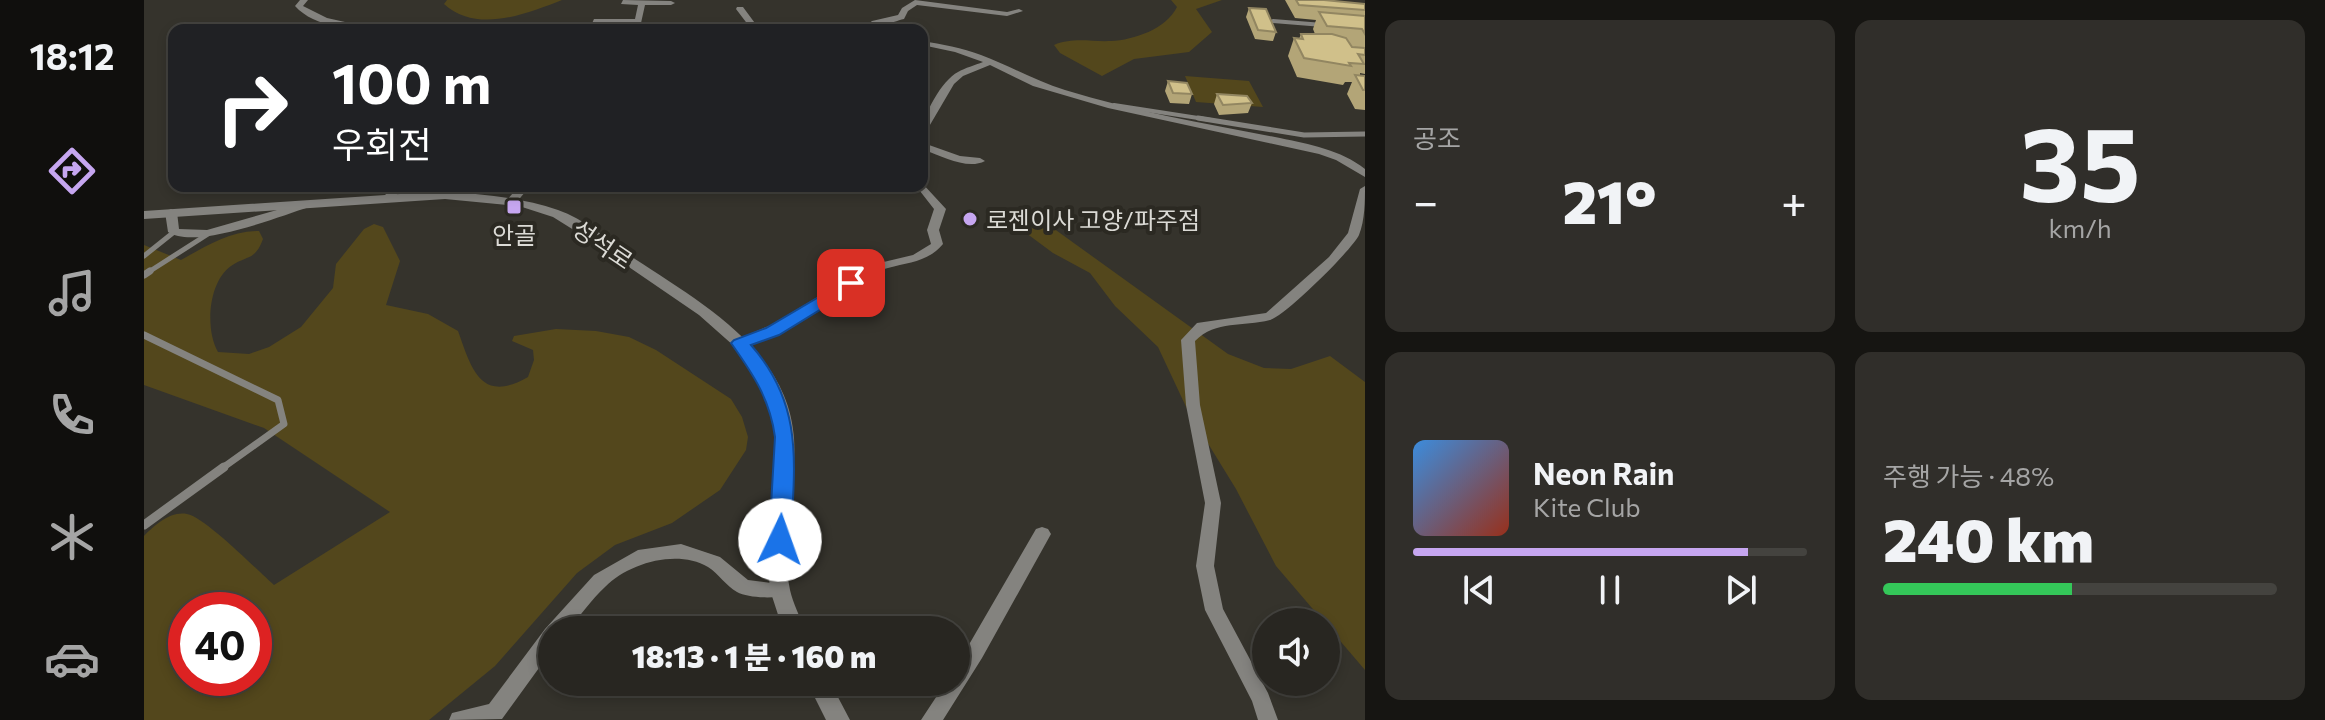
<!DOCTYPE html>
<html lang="ko">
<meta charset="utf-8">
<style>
body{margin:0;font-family:Commissioner,"Noto Sans KR",sans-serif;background:#302e2a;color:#f1f3f6;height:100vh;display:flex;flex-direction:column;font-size:30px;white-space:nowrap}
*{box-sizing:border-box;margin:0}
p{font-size:26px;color:#a5a5a5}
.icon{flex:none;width:44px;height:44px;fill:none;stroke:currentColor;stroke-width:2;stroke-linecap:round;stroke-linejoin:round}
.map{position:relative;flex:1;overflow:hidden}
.sheet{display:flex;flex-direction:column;gap:20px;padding:20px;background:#161512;width:960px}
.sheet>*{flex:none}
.top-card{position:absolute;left:24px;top:24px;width:760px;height:168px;border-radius:16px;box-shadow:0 4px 12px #0003,0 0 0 2px #44433f;background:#202124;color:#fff;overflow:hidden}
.controls{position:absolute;left:1108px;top:608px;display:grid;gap:16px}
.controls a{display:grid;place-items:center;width:88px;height:88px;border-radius:50%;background:#282621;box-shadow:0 4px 12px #0003,0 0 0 2px #44433f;font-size:40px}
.speed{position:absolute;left:24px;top:592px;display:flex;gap:16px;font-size:40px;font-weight:700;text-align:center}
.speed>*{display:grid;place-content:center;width:104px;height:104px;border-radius:50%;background:#282621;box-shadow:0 4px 12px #0003,0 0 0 2px #44433f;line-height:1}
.speed .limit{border:12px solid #d22;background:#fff;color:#111}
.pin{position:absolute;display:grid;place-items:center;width:68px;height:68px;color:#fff;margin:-34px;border-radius:16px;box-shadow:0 4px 12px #0006}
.me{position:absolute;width:88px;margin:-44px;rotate:3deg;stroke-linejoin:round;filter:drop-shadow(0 0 6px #0008)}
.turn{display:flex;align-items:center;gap:28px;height:168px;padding:0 32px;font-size:36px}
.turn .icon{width:104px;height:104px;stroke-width:2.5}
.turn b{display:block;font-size:56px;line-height:68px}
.big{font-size:60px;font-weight:800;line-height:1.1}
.sheet .card{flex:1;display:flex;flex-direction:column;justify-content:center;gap:12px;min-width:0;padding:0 28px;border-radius:16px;background:#302e2a}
.sheet .dial{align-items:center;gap:0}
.dial b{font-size:104px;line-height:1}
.song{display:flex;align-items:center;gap:24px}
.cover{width:96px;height:96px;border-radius:12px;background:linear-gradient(135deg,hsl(210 70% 55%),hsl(10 70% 35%))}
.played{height:8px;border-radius:4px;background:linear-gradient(90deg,#c6a6f0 85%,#44433f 85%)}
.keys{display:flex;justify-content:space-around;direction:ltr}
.heat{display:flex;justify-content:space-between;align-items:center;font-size:44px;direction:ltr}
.charge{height:12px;border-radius:6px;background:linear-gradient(90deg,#34c759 48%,#44433f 0)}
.sheet .tiles{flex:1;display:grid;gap:20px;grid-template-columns:repeat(2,1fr)}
.trip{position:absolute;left:394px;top:616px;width:432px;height:80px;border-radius:40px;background:#282621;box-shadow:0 4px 12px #0003,0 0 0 2px #44433f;font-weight:800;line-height:80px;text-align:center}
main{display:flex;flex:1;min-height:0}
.dock{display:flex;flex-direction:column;width:144px;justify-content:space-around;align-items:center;background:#100f0d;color:#a5a5a5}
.dock .icon{width:56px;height:56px}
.dock .selected{color:#c6a6f0}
.dock b{font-size:36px;color:#f1f3f6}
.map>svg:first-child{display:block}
.green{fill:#53471c;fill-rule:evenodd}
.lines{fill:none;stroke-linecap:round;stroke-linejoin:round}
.service-far3{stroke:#84837f;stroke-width:4}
.service-far2{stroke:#84837f;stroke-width:5}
.service-far1{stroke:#84837f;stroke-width:7}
.service{stroke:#84837f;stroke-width:9}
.minor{fill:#84837f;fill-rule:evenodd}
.tertiary{fill:#84837f;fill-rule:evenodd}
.wall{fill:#b3a577}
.building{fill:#d0c08a;stroke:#928661;stroke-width:2}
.route{fill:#1a73e8;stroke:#114b97;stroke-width:2}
.poi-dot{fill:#c6a6f0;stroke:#2b2922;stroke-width:3}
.labels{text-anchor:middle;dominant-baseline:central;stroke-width:8;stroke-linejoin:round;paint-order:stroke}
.poi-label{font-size:24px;fill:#dbdad5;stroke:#2b2922;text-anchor:start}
.street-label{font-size:24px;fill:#dbdad5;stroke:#2b2922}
</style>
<main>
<nav class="dock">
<b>18:12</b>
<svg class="icon selected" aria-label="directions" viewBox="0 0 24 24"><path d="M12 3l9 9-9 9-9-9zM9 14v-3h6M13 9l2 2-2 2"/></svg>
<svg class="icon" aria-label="music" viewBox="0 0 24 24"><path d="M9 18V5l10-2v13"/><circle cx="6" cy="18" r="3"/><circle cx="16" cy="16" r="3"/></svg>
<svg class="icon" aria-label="phone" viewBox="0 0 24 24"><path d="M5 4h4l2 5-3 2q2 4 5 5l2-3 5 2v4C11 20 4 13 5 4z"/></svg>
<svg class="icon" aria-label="climate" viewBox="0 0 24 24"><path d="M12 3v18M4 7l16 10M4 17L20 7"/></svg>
<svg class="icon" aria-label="car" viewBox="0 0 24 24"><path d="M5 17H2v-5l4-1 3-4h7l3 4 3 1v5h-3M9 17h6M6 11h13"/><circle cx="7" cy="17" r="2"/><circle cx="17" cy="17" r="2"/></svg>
</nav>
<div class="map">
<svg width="1221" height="720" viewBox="0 0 1221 720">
<rect width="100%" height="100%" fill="#35332c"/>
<path class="green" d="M303,0h115c-36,14 -85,34 -118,4z
M1027,0h51l-26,9 16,23 -23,20 -55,7 -32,17 -42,-23 -6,-8c20,-8 36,-3 57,-4 23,-1 55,-12 66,-34z
M1041,76l64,5 14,26 -67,-5z
M882,221l27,7 175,126 36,14 27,1 39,-13 35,26v288l-89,-104 -40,-77 -48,-78 -30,-64 -43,-41 -25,-33 -37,-20 -27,-20 -4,-7z
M230,224l9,3 17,34 -14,44 42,9 30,17c13,36 22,74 70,46l6,-17 -1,-10 -21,-9 2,-5 42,-7 40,2 33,6 27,13 75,49 11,18 6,20 -2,13 -26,40 -48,33 -57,22 -38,28 -82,93 -66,54h-285v-184c11,-11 26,-25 43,-22 18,3 71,57 87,71l116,-73 -126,-84 -120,-43v-140l37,15c25,-14 49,-29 78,-29l4,8c-8,22 -16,16 -32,27 -23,16 -26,64 -13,86l31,2 20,-7 32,-20 32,-39 3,-24 28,-35zM42,610h68v68h-68z"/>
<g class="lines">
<path class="service-far3" d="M1129,21l50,4
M970,105l97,15"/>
<path class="service-far2" d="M1054,118l106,17 61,-1
M0,256l30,-24
M3,273l61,-39"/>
<path class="service-far1" d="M0,275l6,-4
M0,335l134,65 6,24 -63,45"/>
<path class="service" d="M0,525l80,-58"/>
<path class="minor" d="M156,0h8l-5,6 24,12 54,12c-28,0 -66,-2 -86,-24z
M479,0l48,1 4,2 -4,2h-26l-4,18h-41l-3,7h-8l5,-11h41l3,-14 -17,-1z
M771,0l92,12 12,-3 4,2 -16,5 -90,-11 -9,6 -4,8c-12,3 -33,11 -43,11l11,-9 26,-6 4,-7z
M593,7h6l17,23h-8l-16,-21z
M778,41c20,3 40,7 59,14 29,11 55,26 84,35 71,22 143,34 215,48 29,6 61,12 85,31v8l-29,-17 -17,-6 -211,-46 -75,-22 -43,-21 -27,11 -9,8 -27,46 -5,3c0,-17 20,-53 36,-61 7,-4 17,-7 25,-10l-28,-10 -33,-7z
M785,145l31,11 20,2 5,3c-17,9 -42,-4 -60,-11l-1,-2z
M778,183l24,26 -7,21 4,14c-15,18 -34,18 -55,24 -10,2 -19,8 -28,13 -26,15 -98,69 -125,65l-2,-3 2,-3 36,-15 100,-60 42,-10 18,-11 -4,-14 7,-21 -18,-23h6z
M250,186h11l-13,14h-8l-2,-2z
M375,186h11l-14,17h-8l-2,-2z
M1221,186c0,15 0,34 -6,49 -7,15 -74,81 -89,85 -27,7 -54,0 -75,21l5,64 21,98 -7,63 9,43 45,84 10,27h-20l-6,-19 -47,-91 -9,-44 9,-63 -19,-98 -5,-65 16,-17 69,-10 63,-56 19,-24 12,-44z
M161,202l4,1v4c-31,10 -114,43 -141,25l-3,-20 6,-3 6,3 2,17 28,1z
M898,527l6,2 3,5 -69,124 -39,62h-22l25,-38h10v-15l80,-138z
M537,544l39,13 28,23 38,5 3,5 -3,5c-11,4 -38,3 -49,-3 -11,-6 -18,-18 -29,-25 -31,-18 -79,-4 -103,20 -14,13 -25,29 -37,43h-16v20l-50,69 -53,1 3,-7 37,-9 56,-75 49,-54 44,-25z"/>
<path class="tertiary" d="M301,191c39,4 76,6 113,19 27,9 53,32 77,49 65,43 153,91 159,179 3,48 -14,106 -4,152 3,13 10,27 15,40h-22l-13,-40 -2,-24 8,-129 -8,-37 -20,-38 -14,-16 -35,-31 -114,-78 -32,-20 -34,-11 -74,-7 -301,20v-8z
M663,682h23l20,38h-24z"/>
</g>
<path class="wall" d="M1141,0h39l41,4v70l-5,-1v2l5,1v34l-10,-1 -8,-15 5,-12h-7l-2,3 -46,-8 -9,-21 6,-18 5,1 2,-5h14l-2,-5 3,-9 -21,-2z
M1105,8l27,24 -3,9 -18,-2 -9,-22z
M1024,81l24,13 -3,10 -19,-1 -5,-12z
M1073,94l35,9 -4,10 -29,2 -5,-11z"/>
<path class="building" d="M1152,0h28l41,4v6l-66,-5z
M1105,8l17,1 10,23 -18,-2z
M1175,12l46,4v18l-3,-5 -35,-3z
M1157,34h31l14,4 6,9 13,1v7l-7,-1 6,10 -15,-1 2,3 -47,-8 -10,-20 9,1z
M1211,75l10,1v14h-2z
M1024,81l19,2 5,11 -19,-1z
M1073,94l30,2 5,7 -29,2z"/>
<path class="route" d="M707,278l6,2 2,3 -2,4 -78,48 -28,10c54,61 43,121 40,195l-3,6 -8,3 -8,-3 -3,-6 6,-103c-5,-38 -22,-63 -44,-94l3,-3 32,-12z"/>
<g class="poi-dot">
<rect x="362" y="199" width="16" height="16" rx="4"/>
<circle cx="826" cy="219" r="8"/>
</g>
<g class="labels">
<g class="poi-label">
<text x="842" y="219">로젠이사 고양/파주점</text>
<text x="370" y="234" text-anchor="middle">안골</text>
</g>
<g class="street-label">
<text transform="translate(459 244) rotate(34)">성석로</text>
</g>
</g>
</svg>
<div class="controls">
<a><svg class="icon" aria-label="sound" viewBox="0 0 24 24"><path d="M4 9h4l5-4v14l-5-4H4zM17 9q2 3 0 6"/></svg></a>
</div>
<div class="speed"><div class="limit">40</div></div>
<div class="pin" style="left:707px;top:283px;background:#d93025"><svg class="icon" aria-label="arrive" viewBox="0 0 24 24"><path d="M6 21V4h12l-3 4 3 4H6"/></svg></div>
<svg class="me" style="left:636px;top:540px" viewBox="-20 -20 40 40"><circle r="19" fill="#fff"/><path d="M0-13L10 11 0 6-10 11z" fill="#1a73e8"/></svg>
<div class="trip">18:13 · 1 분 · 160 m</div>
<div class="top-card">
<div class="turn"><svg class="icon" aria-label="right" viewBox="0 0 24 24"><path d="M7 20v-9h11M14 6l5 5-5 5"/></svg><div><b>100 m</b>우회전</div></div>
</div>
</div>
<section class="sheet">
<div class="tiles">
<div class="card"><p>공조</p>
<div class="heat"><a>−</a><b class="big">21°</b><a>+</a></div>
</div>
<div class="card dial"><b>35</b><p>km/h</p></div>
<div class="card">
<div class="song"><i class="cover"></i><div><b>Neon Rain</b><p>Kite Club</p></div></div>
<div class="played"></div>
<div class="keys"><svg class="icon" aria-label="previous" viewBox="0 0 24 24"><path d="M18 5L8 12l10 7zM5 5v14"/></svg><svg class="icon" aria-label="pause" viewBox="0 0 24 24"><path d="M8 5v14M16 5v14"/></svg><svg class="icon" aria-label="next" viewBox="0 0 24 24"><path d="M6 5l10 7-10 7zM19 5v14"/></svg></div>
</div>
<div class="card"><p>주행 가능 · 48%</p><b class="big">240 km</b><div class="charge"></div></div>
</div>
</section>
</main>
